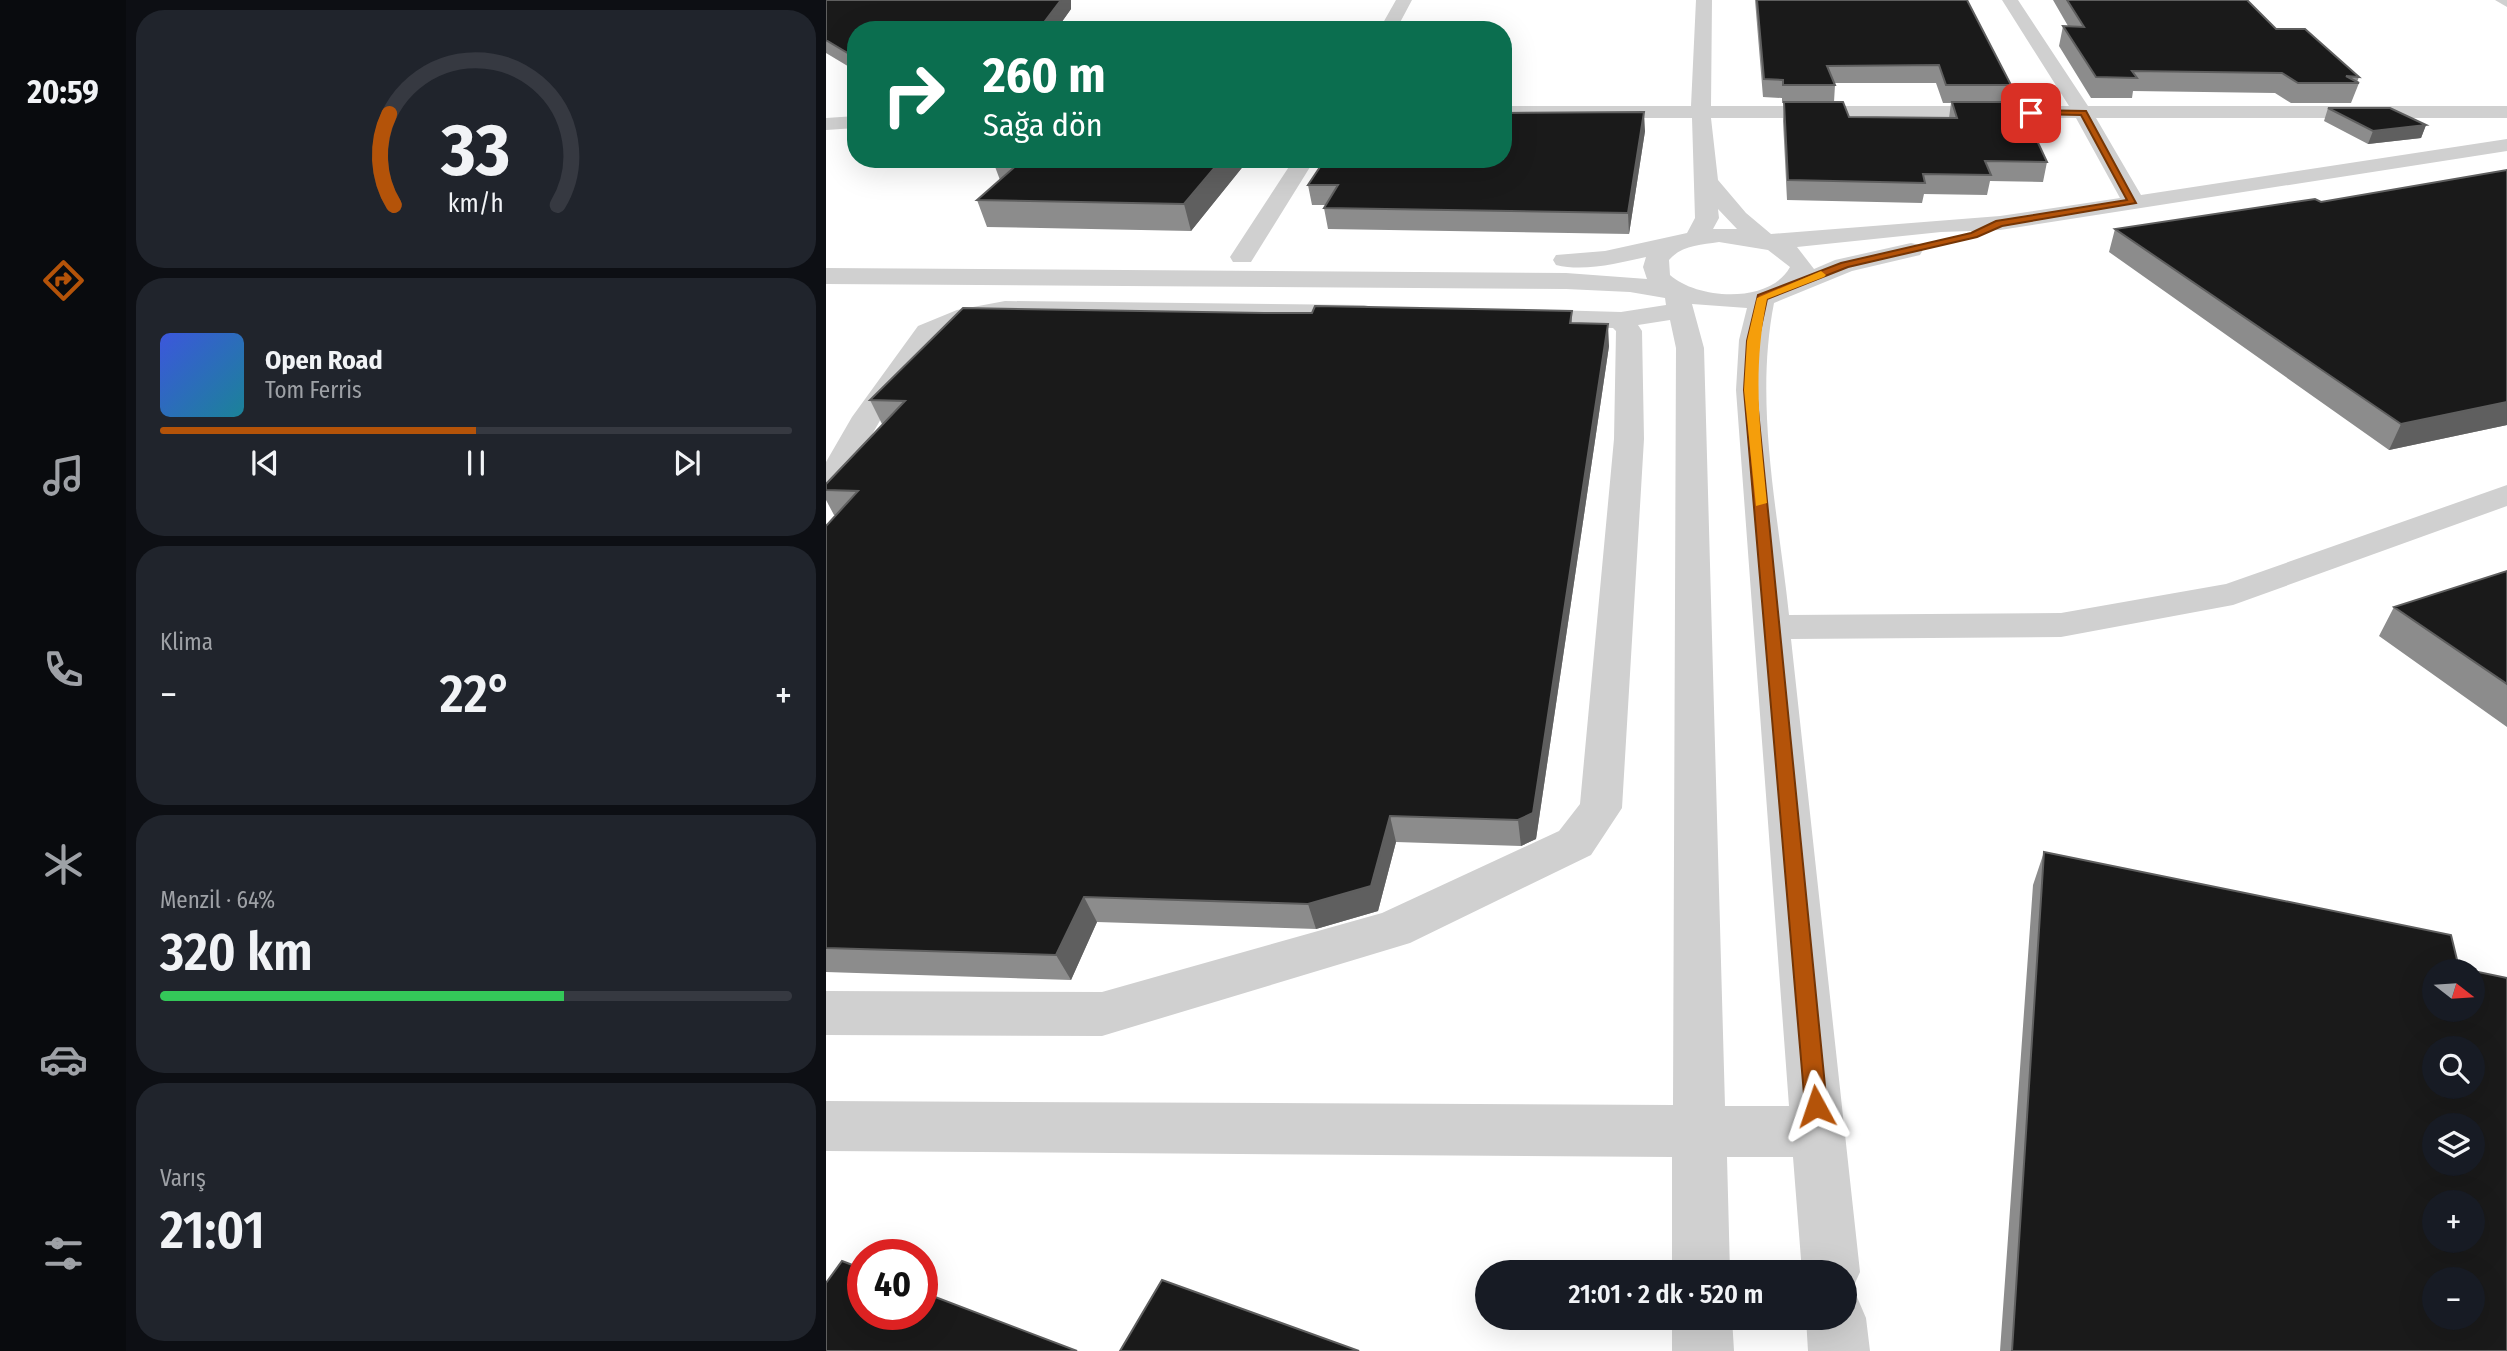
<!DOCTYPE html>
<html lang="tr">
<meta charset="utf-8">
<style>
body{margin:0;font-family:"Fira Sans Condensed",sans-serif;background:#20242c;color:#f1f3f6;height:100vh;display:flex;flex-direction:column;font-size:26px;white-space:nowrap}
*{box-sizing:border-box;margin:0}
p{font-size:23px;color:#9ea1a6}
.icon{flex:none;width:38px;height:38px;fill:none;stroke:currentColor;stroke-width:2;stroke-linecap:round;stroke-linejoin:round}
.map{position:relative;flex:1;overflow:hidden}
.side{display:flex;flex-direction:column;gap:10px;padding:10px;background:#0d0f14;width:700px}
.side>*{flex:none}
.guide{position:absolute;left:21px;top:21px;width:665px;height:147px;border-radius:28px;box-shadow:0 7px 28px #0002;background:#0b6e4f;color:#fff;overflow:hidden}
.needle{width:46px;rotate:107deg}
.fabs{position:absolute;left:1596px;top:959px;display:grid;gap:14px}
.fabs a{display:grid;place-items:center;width:63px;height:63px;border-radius:50%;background:#171b24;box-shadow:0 7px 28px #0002;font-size:35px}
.speed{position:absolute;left:21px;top:1239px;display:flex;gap:14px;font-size:35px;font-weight:700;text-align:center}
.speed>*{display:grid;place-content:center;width:91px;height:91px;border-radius:50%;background:#171b24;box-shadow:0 7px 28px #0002;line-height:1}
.speed .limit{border:10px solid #d22;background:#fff;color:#111}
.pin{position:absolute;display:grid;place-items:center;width:60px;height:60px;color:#fff;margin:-30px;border-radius:14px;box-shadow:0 4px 10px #0006}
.me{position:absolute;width:77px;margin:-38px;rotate:355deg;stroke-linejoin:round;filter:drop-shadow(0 0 5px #0008)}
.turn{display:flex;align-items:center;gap:24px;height:147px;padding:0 21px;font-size:32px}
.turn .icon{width:91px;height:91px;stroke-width:2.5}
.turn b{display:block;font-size:49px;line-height:60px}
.big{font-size:52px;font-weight:600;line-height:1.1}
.side .widget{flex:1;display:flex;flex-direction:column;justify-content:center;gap:10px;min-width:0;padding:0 24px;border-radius:28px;background:#20242c}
.side .dial{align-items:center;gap:0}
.dial svg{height:182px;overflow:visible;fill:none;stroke:#363941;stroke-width:7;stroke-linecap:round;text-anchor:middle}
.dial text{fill:#f1f3f6;stroke:none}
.song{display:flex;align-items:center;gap:21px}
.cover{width:84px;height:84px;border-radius:10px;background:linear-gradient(135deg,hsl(230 70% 55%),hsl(190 70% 35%))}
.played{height:7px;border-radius:4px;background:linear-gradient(90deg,#b45309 50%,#363941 50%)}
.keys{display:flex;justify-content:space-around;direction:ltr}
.heat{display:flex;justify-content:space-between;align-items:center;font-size:38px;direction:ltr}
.charge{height:10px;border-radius:5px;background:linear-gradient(90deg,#34c759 64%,#363941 0)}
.trip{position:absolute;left:649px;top:1260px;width:382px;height:70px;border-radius:35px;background:#171b24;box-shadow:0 7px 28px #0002;font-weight:600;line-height:70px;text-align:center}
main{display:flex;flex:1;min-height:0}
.dock{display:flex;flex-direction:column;width:126px;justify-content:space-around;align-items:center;background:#090b0e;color:#9ea1a6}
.dock .icon{width:49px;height:49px}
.dock .active{color:#b45309}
.dock b{font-size:32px;color:#f1f3f6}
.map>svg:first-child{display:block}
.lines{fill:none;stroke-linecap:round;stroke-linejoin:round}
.minor{fill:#d0d0d0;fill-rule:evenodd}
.wall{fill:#8c8c8c;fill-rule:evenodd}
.shaded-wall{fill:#5f5f5f}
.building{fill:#1a1a1a;stroke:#5f5f5f;stroke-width:2;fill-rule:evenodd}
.route{fill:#b45309;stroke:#753606;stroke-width:2}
.slow{fill:#f59e0b}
</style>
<main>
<nav class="dock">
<b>20:59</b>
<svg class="icon active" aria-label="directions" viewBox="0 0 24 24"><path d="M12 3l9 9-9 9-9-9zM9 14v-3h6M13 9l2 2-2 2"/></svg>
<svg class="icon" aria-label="music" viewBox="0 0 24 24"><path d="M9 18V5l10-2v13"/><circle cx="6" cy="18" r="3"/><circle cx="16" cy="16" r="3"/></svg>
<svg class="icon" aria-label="phone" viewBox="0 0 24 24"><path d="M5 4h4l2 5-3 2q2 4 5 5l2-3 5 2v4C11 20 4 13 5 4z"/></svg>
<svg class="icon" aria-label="climate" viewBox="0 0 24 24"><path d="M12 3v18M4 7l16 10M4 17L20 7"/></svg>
<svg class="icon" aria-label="car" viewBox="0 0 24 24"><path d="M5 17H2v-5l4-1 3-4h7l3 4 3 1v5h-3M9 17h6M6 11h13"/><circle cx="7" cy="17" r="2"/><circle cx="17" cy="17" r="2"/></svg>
<svg class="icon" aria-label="filters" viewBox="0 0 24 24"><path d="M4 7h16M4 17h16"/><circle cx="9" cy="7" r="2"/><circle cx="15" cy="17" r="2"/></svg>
</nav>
<section class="side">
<div class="widget dial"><svg viewBox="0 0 100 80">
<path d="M14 69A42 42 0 1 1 86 69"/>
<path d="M14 69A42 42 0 0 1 12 29" stroke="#b45309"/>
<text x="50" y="56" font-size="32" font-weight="700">33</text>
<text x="50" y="72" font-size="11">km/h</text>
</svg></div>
<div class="widget">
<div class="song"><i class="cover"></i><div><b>Open Road</b><p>Tom Ferris</p></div></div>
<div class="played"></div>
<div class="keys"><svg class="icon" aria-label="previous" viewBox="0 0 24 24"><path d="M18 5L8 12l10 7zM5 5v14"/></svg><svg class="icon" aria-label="pause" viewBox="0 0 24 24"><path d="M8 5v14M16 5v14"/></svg><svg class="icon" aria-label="next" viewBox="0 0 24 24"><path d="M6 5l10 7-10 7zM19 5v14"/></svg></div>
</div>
<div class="widget"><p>Klima</p>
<div class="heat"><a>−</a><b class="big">22°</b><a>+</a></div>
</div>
<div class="widget"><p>Menzil · 64%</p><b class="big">320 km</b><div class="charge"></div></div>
<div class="widget"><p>Varış</p><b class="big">21:01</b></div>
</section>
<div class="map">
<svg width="1681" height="1351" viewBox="0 0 1681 1351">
<rect width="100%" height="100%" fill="#fff"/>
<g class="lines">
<path class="minor" d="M570,0h16l-16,30h-17z
M870,0h16l-1,106h358l-67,-106h16l70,106h419v12h-411l45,77 366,-56v12l-507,79 -59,2 -144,15 17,22 21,-9 76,-17 9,2 3,5 -3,5 -68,16 -78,32c-20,102 4,209 15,312l272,-2 165,-29 281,-99v21l-274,99 -172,32 -270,2 69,633 -10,22 7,3 9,21 4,33h-62l-2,-33h38v-46h-42l-9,-115h-66l3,115h-58v-115l-846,-6v-50l847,4 3,-757 -6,-28 -32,5 4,6 2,108 -22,369 -31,47 -181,88 -308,93 -276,-1v-44l276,1 280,-79 177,-82 21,-27 34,-365 2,-108 -3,-3 -94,-3 -9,-2 -4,-6 4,-6 9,-2 102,3 45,-7 -1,-7 -35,-6 -64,-3 -740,-5v-16l740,5 81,6 -4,-12 3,-10c-28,6 -61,15 -90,8l-3,-5 3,-5 49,-4 82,-18 8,-15 -3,-100h-189v-12h188zM885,118h365l44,80 -120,18 -229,18 -25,-21 -28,-33zM892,209l19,20h-24l6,-11zM893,242l49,8 22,17c-20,37 -92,33 -120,8l-1,-15c13,-15 31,-15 50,-18zM866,304l55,4 -8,32 -3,50 53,716h-64l-21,-758z
M1669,0h12v7z
M30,116v12l-30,2v-12z
M468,159h21l-64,103h-18l-3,-5z
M179,301l359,4 9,2 4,6 -4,6 -9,2 -359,-4 -32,6 -35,15 -56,79 -45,79 -11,3v-37l26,-45 66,-91 39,-16z
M846,1318h60l2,33h-62z"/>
</g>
<path class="wall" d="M0,0h245v9l-15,21h-200v41l-30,-18z
M929,0h212l44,85 -3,17 39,60 -4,20 -53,-1 -3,14 -63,-1 -2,9 -135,-3 -4,-79 1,-18h-2v-5l-19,-1zM1008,83h102l7,20h8l-2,15 -100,-1 -15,-15 1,-17z
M1227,0h194l29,29 83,48 -2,5 2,1 -8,20h-60l-16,-10 -142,-2 -1,7h-41l-32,-52 4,-20h5z
M1502,108l98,17 -5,13 -53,6 -44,-23z
M819,131l-16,103 -301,-5 -4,-21 2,-3h-14l-4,-20 28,-24z
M173,159h250l-58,72 -204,-4 -10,-27 23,-20 -6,-16z
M1289,229l392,196 -118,25 -280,-198z
M746,311v12l37,23 -73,493 -15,7 -125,-4 -18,69 -62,18 -219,-7 -26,58 -245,-8v-446l10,-11h-2l-8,-15v-16l57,-60h-1l-12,-24 394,-87z
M1681,571v156l-128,-91 15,-29z
M1218,852l415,116 48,383h-507l33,-466z"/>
<path class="shaded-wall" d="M235,0h10v9l-15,21h-13l-1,-5z
M818,112l1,19 -16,103 -1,-21z
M1600,125l-5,13 -53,6 5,-13z
M396,159h27l-58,72 -7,-27z
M782,324l1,22 -73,493 -15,7 -3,-26z
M1681,402v23l-118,25 12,-26z
M564,816l6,26 -18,69 -62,18 -8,-25z
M258,897l13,25 -26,58 -15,-25z"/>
<path class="building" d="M0,0h235l-19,25 -15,1 -4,4h-167v28l-30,-18z
M931,0h210l44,85h-65l-7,-20 -112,1 8,19h-52v-5l-19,-1z
M1241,0h180l29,29h29l54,48 -13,-1 13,7h-61l-16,-10 -150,-2 5,7 -41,-1 -33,-51 21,1z
M958,102h59l6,15 108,1 -5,-16h67l28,60 -62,-1 6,14 -68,-1 2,9 -137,-3z
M1502,108h62l36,17 -53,6z
M818,112l-16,101 -304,-5 14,-23h-30l16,-24h12l1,-2h166v-46z
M173,159h223l-38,45 -207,-4 41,-36h-24z
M1681,170v232l-106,22 -286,-195 200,-30 6,3z
M489,306l257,5 -2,12 38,1 -75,489 -15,7 -128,-4 -19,70 -63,18 -224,-7 -28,58 -230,-7v-422l32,-35 -32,-1v-6l79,-83 -35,-1 93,-92 301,5h48z
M1681,571v113l-113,-77z
M1218,852l407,83 8,33 48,10v373h-495zM1608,971h39v39h-39zM1608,1048h39v39h-39zM1608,1125h39v39h-39zM1608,1202h39v39h-39zM1608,1279h39v39h-39z
M16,1261l21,8v45h59v-22l155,59h-251v-68z
M336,1280l197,71h-239z"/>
<path class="route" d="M1205,110l55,1 50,92 -134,23 -25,11 -129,30 -81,32 -9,42 -2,49 71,716 -3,7 -8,3 -8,-3 -3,-7 -61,-716 3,-49 11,-46 83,-32 130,-30 25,-12 131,-21 -46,-85 -53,-1z"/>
<path class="slow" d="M995,271l5,4 -2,2 -57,22c-15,73 -7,131 0,204l-11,3 -12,-116 3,-49 10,-43z"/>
</svg>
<div class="fabs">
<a><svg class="needle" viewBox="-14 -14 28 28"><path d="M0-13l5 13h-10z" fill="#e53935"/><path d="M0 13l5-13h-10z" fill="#9ea1a6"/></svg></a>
<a><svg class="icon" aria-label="search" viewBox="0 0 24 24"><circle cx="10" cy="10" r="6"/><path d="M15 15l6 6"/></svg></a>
<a><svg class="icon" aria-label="layers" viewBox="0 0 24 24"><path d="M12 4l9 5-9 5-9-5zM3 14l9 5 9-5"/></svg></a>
<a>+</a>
<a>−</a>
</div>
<div class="speed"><div class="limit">40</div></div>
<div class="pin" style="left:1205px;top:113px;background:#d93025"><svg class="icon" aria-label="arrive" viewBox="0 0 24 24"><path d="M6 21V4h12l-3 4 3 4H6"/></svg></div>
<svg class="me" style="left:990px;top:1106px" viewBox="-20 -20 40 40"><path d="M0-17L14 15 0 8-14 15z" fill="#b45309" stroke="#fff" stroke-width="4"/></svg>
<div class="trip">21:01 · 2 dk · 520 m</div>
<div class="guide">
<div class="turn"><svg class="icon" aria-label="right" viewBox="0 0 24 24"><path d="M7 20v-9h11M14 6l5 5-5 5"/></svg><div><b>260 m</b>Sağa dön</div></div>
</div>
</div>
</main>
